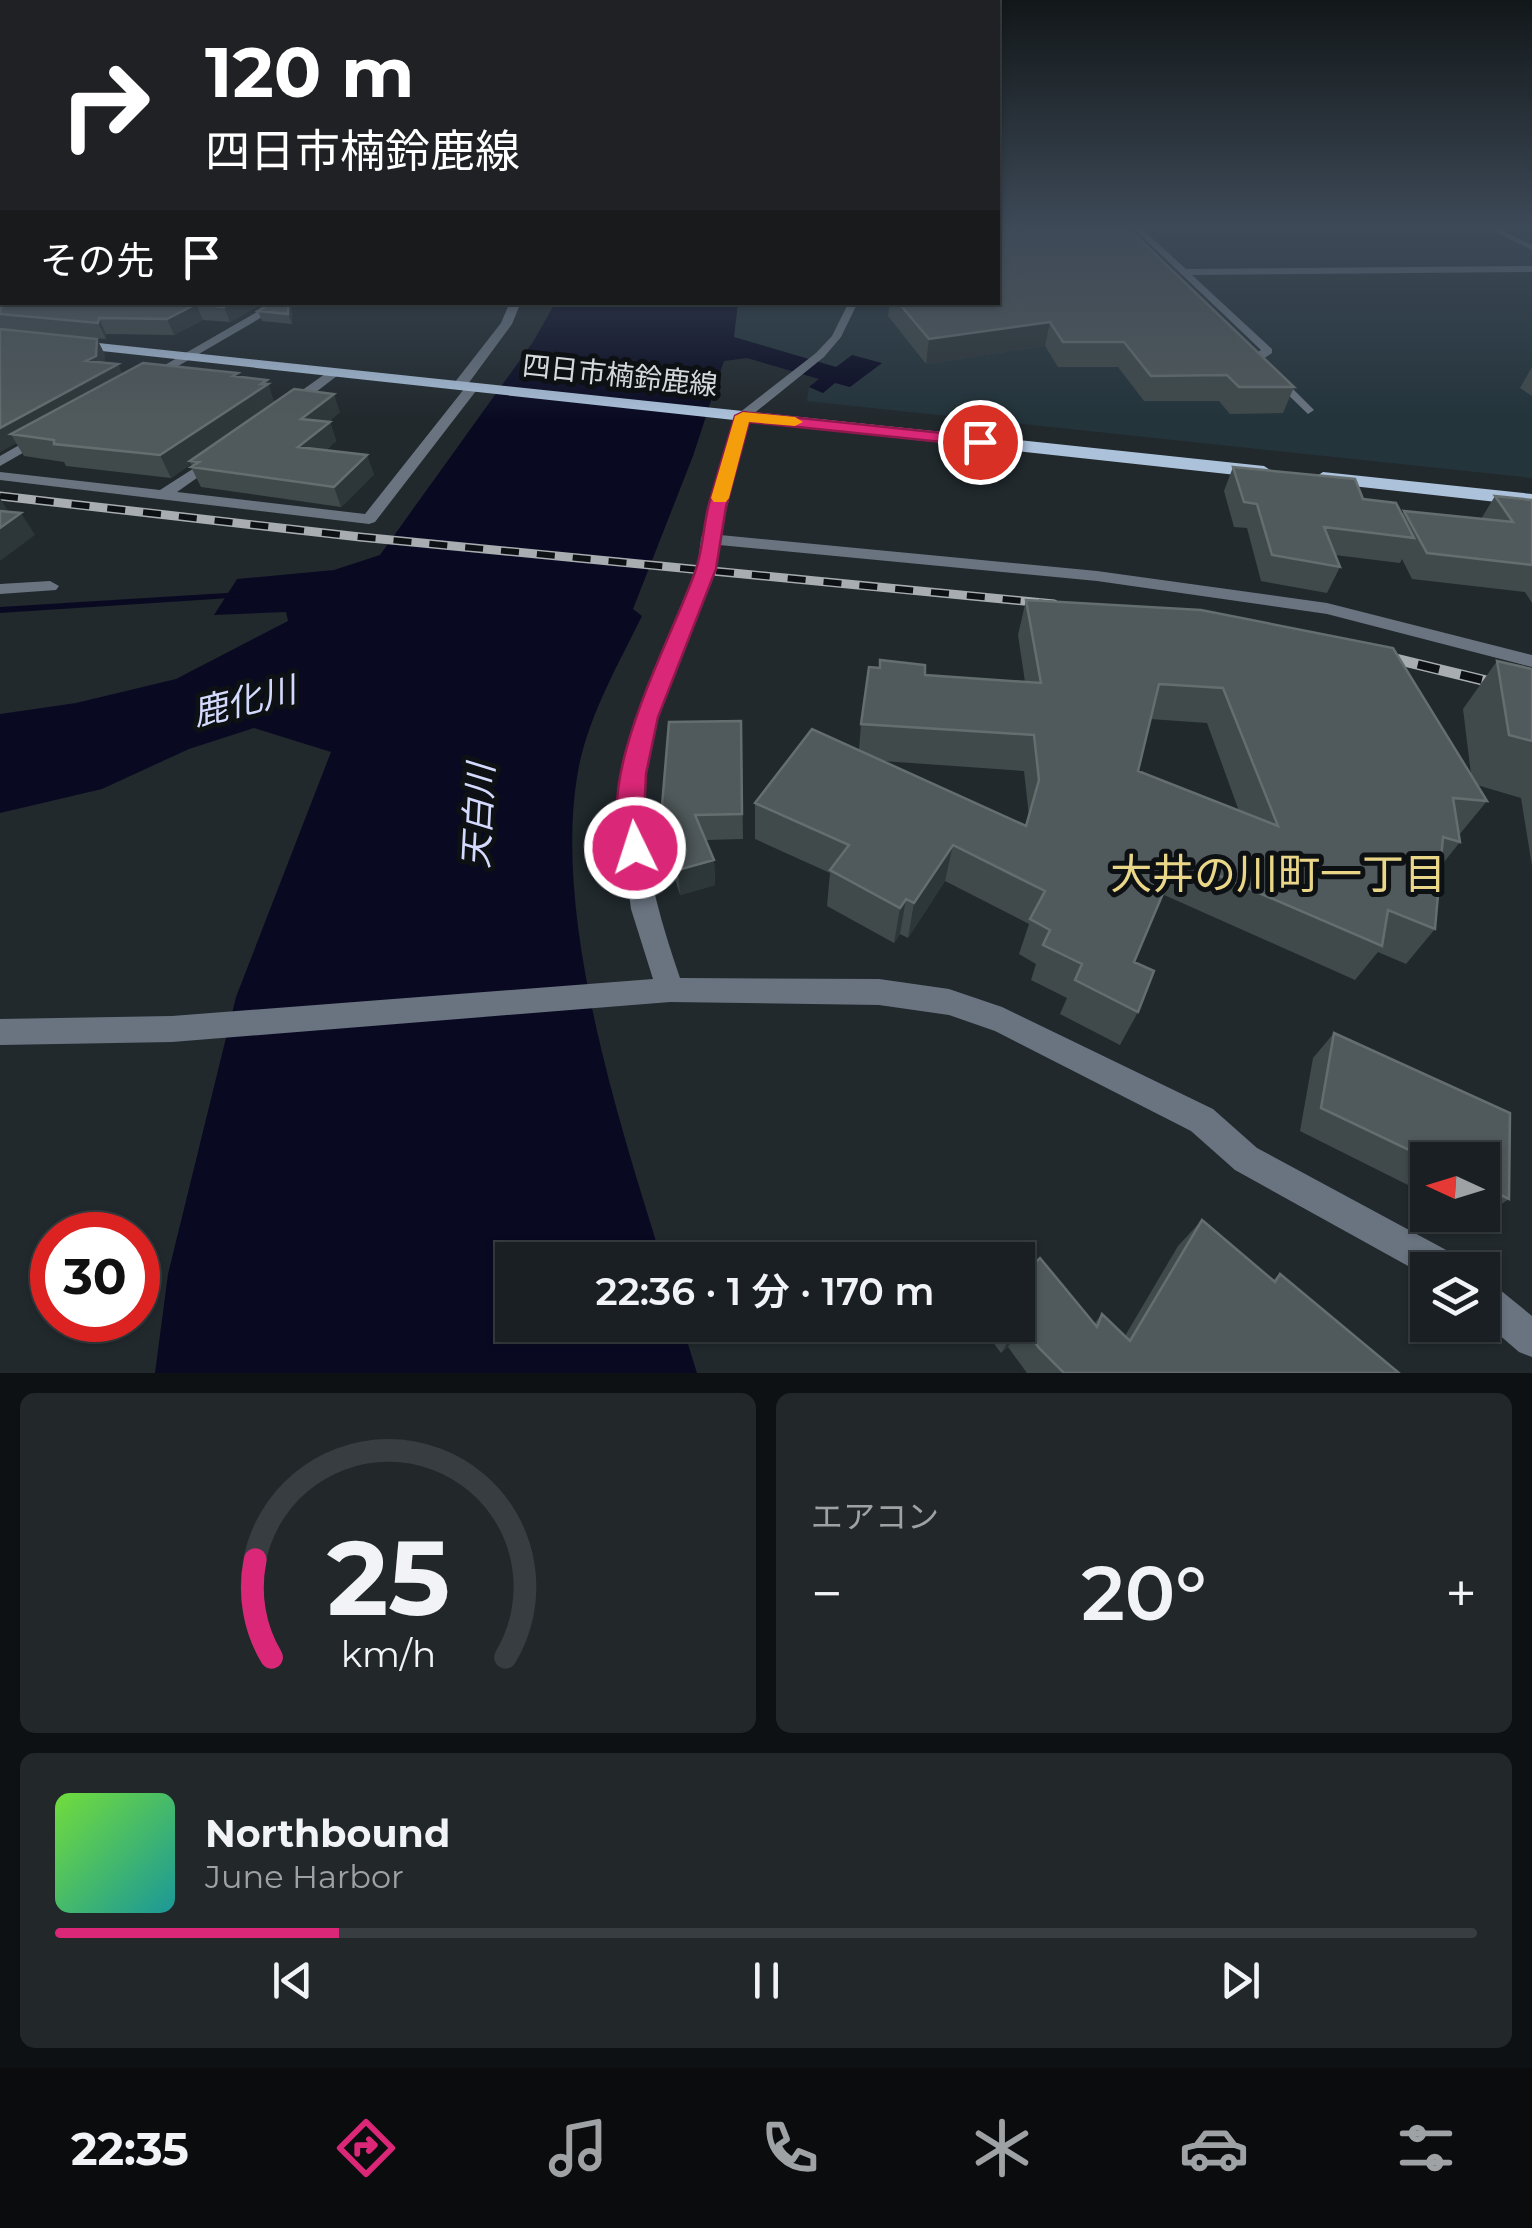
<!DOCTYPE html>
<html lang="ja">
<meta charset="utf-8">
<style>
body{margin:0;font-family:Montserrat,"Noto Sans JP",sans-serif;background:#22272a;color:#f1f3f6;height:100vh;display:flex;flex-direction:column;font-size:38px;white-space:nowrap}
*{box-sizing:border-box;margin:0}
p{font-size:32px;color:#9fa2a5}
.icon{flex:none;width:55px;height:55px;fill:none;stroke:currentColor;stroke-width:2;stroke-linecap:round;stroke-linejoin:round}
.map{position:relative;height:1373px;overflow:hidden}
.details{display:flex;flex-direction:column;gap:20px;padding:20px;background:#0e1113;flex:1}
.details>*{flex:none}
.hud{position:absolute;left:0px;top:0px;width:1000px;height:305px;box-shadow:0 2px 8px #0004,0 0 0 2px #373d40;background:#202124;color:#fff;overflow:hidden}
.needle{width:65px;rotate:274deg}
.tools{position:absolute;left:1410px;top:1142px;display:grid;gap:20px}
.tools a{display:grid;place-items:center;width:90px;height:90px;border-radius:0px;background:#191f22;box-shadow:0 2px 8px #0004,0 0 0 2px #373d40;font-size:50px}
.speed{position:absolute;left:30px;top:1212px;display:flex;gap:20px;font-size:50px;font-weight:700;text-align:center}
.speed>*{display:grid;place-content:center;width:130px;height:130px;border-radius:50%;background:#191f22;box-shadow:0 2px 8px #0004,0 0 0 2px #373d40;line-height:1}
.speed .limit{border:15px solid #d22;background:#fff;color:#111}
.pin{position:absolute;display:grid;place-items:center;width:85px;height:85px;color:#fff;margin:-42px;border:5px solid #fff;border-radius:50%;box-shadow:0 2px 10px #0007}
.me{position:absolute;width:110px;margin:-55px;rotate:356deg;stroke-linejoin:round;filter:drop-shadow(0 0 8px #0008)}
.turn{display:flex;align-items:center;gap:35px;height:210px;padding:0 40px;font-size:45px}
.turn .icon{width:130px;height:130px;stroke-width:2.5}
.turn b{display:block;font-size:70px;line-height:85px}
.then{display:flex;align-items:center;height:95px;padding:0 40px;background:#0003;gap:20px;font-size:38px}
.big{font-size:75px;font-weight:600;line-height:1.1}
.details .tile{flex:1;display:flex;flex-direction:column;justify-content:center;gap:15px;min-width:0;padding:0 35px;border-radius:15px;background:#22272a}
.details .dial{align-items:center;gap:0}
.dial svg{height:260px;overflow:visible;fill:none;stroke:#373d40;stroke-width:7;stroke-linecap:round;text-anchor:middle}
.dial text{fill:#f1f3f6;stroke:none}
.song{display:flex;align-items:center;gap:30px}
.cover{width:120px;height:120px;border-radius:15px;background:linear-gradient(135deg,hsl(100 70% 55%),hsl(180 70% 35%))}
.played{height:10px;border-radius:5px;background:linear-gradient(90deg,#db2777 20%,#373d40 20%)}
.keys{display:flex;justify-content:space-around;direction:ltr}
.heat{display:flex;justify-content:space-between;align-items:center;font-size:55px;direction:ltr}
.details .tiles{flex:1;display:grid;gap:20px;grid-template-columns:1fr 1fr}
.tile:last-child{grid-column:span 2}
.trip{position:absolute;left:495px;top:1242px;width:540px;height:100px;border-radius:0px;background:#191f22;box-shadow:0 2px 8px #0004,0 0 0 2px #373d40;font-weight:600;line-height:100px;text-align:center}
.menu{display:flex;height:160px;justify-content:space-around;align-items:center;background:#0a0c0e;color:#9fa2a5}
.menu .icon{width:70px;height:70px}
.menu .current{color:#db2777}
.menu b{font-size:45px;color:#f1f3f6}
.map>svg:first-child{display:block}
.built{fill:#24343b}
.water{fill:#090a22}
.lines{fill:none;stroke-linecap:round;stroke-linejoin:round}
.stream{fill:#090a22;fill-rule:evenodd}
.service{fill:#6a7481;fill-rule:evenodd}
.minor{fill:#6a7481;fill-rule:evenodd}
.primary{fill:#acc2db;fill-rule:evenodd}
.rail-far1-casing{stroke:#a7adb0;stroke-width:9}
.rail-casing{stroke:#a7adb0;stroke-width:11}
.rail-far1{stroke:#0e1113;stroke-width:6;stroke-dasharray:18;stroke-linecap:butt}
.rail{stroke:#0e1113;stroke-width:8;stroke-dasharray:22;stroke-linecap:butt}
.wall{fill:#404a4b;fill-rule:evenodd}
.shaded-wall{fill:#2d3638}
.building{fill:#50595b;stroke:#656e6f;stroke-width:2.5;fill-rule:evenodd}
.route{fill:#db2777;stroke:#8e194d;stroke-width:2.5}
.slow{fill:#f59e0b}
.labels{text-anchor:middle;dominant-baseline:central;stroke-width:10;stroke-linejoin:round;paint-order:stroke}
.far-street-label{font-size:28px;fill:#d4dadc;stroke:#0e1113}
.water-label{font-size:35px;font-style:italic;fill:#d4dafd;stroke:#0e1113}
.near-neighbourhood-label{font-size:42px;fill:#e9d689;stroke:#0e1113}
</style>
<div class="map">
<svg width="1532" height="1373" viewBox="0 0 1532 1373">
<rect width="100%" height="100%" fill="#21292d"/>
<path class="built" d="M998,228h534v250l-725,-77 2,-14 14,6 13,-26 -103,-30 5,-34 260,-1z"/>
<path class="water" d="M555,303h183l-4,34 102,30 16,-12 30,8 -32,24 -15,-4 -12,10 -14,-6 10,-8 -72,-21 -23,3 -31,95 -60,153 9,7c-25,51 -56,104 -65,161 -23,144 42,345 85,483h-150v65h170l15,48h-542l13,-99 68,-277 95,-245 -77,-24 -65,21 -87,40 -102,24v-99l76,-11 100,-24 112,-58 -2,-9 -72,3 23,-36 97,-9 46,-15 153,-213z"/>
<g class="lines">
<path class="stream" d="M242,592l4,1 2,2 -2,2 -246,16v-6z"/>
<path class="service" d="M1133,228h8l45,41 346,-3v6l-340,3 80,74v4l-9,6 51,51 -6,4 -56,-54v-4l9,-6z
M1487,228h10l35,17v5z
M849,302h9l-17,35 -17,20 -77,62h-8v-6l77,-60 16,-17z"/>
<path class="minor" d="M274,302h14l-134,78 -10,-3z
M510,302h11l-9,22 -47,64h-10v-6l46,-59z
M332,369l10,3 -48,37h-10v-6z
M468,384l11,3 -104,135 -6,2 -369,-44v-8l160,18 56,-36 5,1v6l-44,31 188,22z
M743,412l7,4 -30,119 377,36 230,32 205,52v12l-205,-53 -230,-33 -378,-36 -4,24c-31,78 -79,164 -72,251 4,54 19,106 37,158l199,1 70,10 53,18 211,102 44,39 204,110 5,12h-38v7l-193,-107 -44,-39 -196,-100 -46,-16 -70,-10 -209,-3 -498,40 -172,3v-26l172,-3 481,-37 -22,-70 -12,-91 4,-44 13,-57 61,-148 4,-30 35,-123z
M37,435l12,3 -49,28v-10z
M50,581l9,5 -3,4 -56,4v-10z
M1482,1280l12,5 38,31v41l-13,-5 -37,-32z"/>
<path class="primary" d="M70,340l1194,126 9,6 -9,6 -1199,-131 -2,-3z
M1323,472l209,22v12l-216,-24 -2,-4z"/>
<defs>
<path id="rail-far1" d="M0,496l360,41 694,67"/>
<path id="rail" d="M1375,654l157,38"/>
</defs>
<use href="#rail-far1" class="rail-far1-casing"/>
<use href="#rail" class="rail-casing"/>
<use href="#rail-far1" class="rail-far1"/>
<use href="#rail" class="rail"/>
</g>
<path class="wall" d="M0,228h2v51h-2z
M265,302l-35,20 -27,-2 -29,15 -68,-1v5l-25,-2 16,2 8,16 -1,7 19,12 117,3 27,3 7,23 66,9 -12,10h2l6,19 -10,9 48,24 -33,33 -140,-20 -10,-20h2l-2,-3 -20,14 -105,-12 -2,-4 -40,-6 -8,-13 -16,9v-144z
M291,302l1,22 -30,-3 -4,-10z
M890,302h108l296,85 -11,26 -53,1 -11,-13h-75l-26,-34h-60l-13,-21 -119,18 -38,-48z
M1532,367v29l-12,-8z
M1233,467l130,32 39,15 2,-3 77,8 14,-23 37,4v103l-7,-11 -113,-13 -10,-20 -2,4 -65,-8 5,12 -13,26 -66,-12 -14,-53 -13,-1 -10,-36z
M1026,600l445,174 -8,-65 34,-48 35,8v197l-11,-68 -44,-13 10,16 -28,34 1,7 -20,25 -5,62 -29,35 -28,-12 -23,28 -193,-86 -28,68 4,50 -18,33 -60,-31 7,-16 -36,-18 5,-16 -17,-10 10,-30 -84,-43 -37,57 -8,-4 -6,9 -67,-37 3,-33 -75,-34v-36l104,-53 2,-26 64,-49 100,7 -7,-47zM1150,719l57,4 32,88 -101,-40zM883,761l141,10 5,45 -3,10z
M741,721l2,118 -37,1 8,20 1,25 -35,10 -16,-52 -3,-25z
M1334,1033l176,80 -1,86 -31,21 -10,-5h14v-55h-54v35l-128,-64 13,-73z
M1202,1220l71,60 7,-6 119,99h-372l-19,-26 -7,6 -21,-28 114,-1 8,-10 23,22 53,-90z"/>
<path class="shaded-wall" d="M232,302h33l-35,20 -6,-15z
M288,302l3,2 1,20 -4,-10z
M196,304l7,16 -29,15 -7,-16z
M99,318l7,16v5l-8,-16z
M1050,322l-5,24 -119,18 3,-25z
M97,339l8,16 -1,17 14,-8 8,17 -115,53 5,9 -16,9v-24z
M267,380l8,25 -85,56 1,3 -20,14 -11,-23z
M334,394l6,18 -32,26 -7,-19z
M330,422l6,19 -31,26 -7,-20z
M367,455l7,19 -33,33 -7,-20z
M0,498l8,13 -8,6z
M21,513l14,22 -35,26v-33z
M953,845l-8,36 -37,57 6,-35z
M714,860l1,25 -35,10 -2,-25z
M906,899l-6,35 -6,9 6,-35z
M1023,1325l-15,22 -7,6 14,-22z"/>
<path class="building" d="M0,228h2v37h-2z
M998,228h130l166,159h-55l-12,-12 -76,1 -27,-34h-61l-13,-20 -121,17 -31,-37h100z
M13,302h219l-8,5 -28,-3 -29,15 -68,-1 -1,5 -98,-9v-6z
M273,302h15v12l-30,-3z
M0,329l97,10 -1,17 -10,5 32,3 -118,64z
M143,363l95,10 -5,3 34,4 -6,4h7l-108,71 -106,-11v-4l-43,-6z
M294,389l40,5 -33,25 29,3 -32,25 69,8 -33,32 -143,-20 8,-5 -9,-1z
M1233,467l122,12 8,20 33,4 18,35 -90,-11 16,40 -68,-12 -15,-51 -13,-2z
M1495,496l37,4v65l-105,-12 -23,-42 109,11z
M0,511l21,2 -21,15z
M1026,600l175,10 192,38 94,153 -34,-3 7,44 -17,-5 -8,92 -47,-19 -6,36 -204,-88 -44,104 20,9 -16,41 -63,-32 7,-16 -39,-19 7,-15 -20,-11 15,-28 -92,-46 -39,58 -8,-4 -6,9 -70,-38 19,-25 -94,-42 57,-74 214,97 13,-46 -5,-45 -173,-11 8,-57 11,1v-8l45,5v10l116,8zM1159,684l64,4 55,138 -140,-55z
M1497,661l35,8v72l-23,-6z
M741,721l1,93 -47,1 19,45 -36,10 -17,-52 8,-96z
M1334,1033l176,80 -1,86 -27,-13v-26h-52l-109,-52z
M1202,1220l73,62 5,-8 119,99h-335l-25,-25 -16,-23 -8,6 -5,-6h8v-46l22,-21 57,69 5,-13 28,27z"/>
<linearGradient id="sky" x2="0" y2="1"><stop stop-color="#121719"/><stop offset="0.54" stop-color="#3d4957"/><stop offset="1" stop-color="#3d4957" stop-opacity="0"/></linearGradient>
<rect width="1532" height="420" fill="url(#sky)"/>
<path class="route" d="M743,412l237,25 8,5 -8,4 -231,-24 -23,85 -10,62 -58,148 -12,57 -2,44 5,30 -4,8 -10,3 -9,-3c-37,-71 45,-215 69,-284 8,-21 8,-46 14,-68 8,-29 17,-58 26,-88z"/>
<path class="slow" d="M743,412l52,5 8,5 -8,4 -46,-4 -20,76 -3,4h-12l-3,-4 24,-82z"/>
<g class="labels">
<g class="far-street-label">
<text transform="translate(620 375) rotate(6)">四日市楠鈴鹿線</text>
</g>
<g class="water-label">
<text transform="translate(244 701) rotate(-14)">鹿化川</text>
<text transform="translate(478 816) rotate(-87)">天白川</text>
</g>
<g class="near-neighbourhood-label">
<text x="1278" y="874">大井の川町一丁目</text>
</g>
</g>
</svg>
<div class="tools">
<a><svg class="needle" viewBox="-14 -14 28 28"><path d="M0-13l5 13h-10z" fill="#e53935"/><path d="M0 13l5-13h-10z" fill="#9fa2a5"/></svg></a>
<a><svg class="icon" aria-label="layers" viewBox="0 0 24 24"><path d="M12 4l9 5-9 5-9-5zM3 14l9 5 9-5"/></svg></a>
</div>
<div class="speed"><div class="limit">30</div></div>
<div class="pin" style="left:980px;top:442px;background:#d93025"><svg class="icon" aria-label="arrive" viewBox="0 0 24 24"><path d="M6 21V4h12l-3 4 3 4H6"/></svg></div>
<svg class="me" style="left:635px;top:848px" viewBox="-20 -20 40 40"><circle r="17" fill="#db2777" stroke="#fff" stroke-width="3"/><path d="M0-11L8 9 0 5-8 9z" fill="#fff"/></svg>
<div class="trip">22:36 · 1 分 · 170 m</div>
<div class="hud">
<div class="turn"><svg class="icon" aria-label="right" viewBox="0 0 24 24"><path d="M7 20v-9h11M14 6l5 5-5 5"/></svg><div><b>120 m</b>四日市楠鈴鹿線</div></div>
<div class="then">その先<svg class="icon" aria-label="arrive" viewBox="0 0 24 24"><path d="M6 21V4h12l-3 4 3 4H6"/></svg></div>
</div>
</div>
<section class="details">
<div class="tiles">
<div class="tile dial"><svg viewBox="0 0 100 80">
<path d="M14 69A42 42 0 1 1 86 69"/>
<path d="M14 69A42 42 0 0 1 9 39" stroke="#db2777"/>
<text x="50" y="56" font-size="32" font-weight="700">25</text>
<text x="50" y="72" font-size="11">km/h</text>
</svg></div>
<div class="tile"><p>エアコン</p>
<div class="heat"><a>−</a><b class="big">20°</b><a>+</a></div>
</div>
<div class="tile">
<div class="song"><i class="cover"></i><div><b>Northbound</b><p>June Harbor</p></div></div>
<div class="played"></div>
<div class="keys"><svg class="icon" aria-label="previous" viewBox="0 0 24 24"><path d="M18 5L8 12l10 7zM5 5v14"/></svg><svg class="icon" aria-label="pause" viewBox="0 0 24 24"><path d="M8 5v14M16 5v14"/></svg><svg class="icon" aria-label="next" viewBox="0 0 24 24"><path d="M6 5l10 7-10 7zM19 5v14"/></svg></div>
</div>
</div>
</section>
<nav class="menu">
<b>22:35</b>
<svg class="icon current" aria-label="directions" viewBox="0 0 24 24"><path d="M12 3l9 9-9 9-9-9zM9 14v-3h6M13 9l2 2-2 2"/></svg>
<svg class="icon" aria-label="music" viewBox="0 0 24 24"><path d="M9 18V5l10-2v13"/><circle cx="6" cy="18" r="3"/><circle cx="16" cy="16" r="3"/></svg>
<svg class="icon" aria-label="phone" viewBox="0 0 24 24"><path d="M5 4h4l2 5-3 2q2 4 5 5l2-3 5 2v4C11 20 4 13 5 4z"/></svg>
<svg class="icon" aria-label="climate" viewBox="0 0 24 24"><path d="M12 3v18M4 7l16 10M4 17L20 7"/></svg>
<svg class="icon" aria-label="car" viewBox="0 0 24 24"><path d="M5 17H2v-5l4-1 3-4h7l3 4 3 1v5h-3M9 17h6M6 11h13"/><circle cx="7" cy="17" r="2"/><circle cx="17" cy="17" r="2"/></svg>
<svg class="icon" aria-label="filters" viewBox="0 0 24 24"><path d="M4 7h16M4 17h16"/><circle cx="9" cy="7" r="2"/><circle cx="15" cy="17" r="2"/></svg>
</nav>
